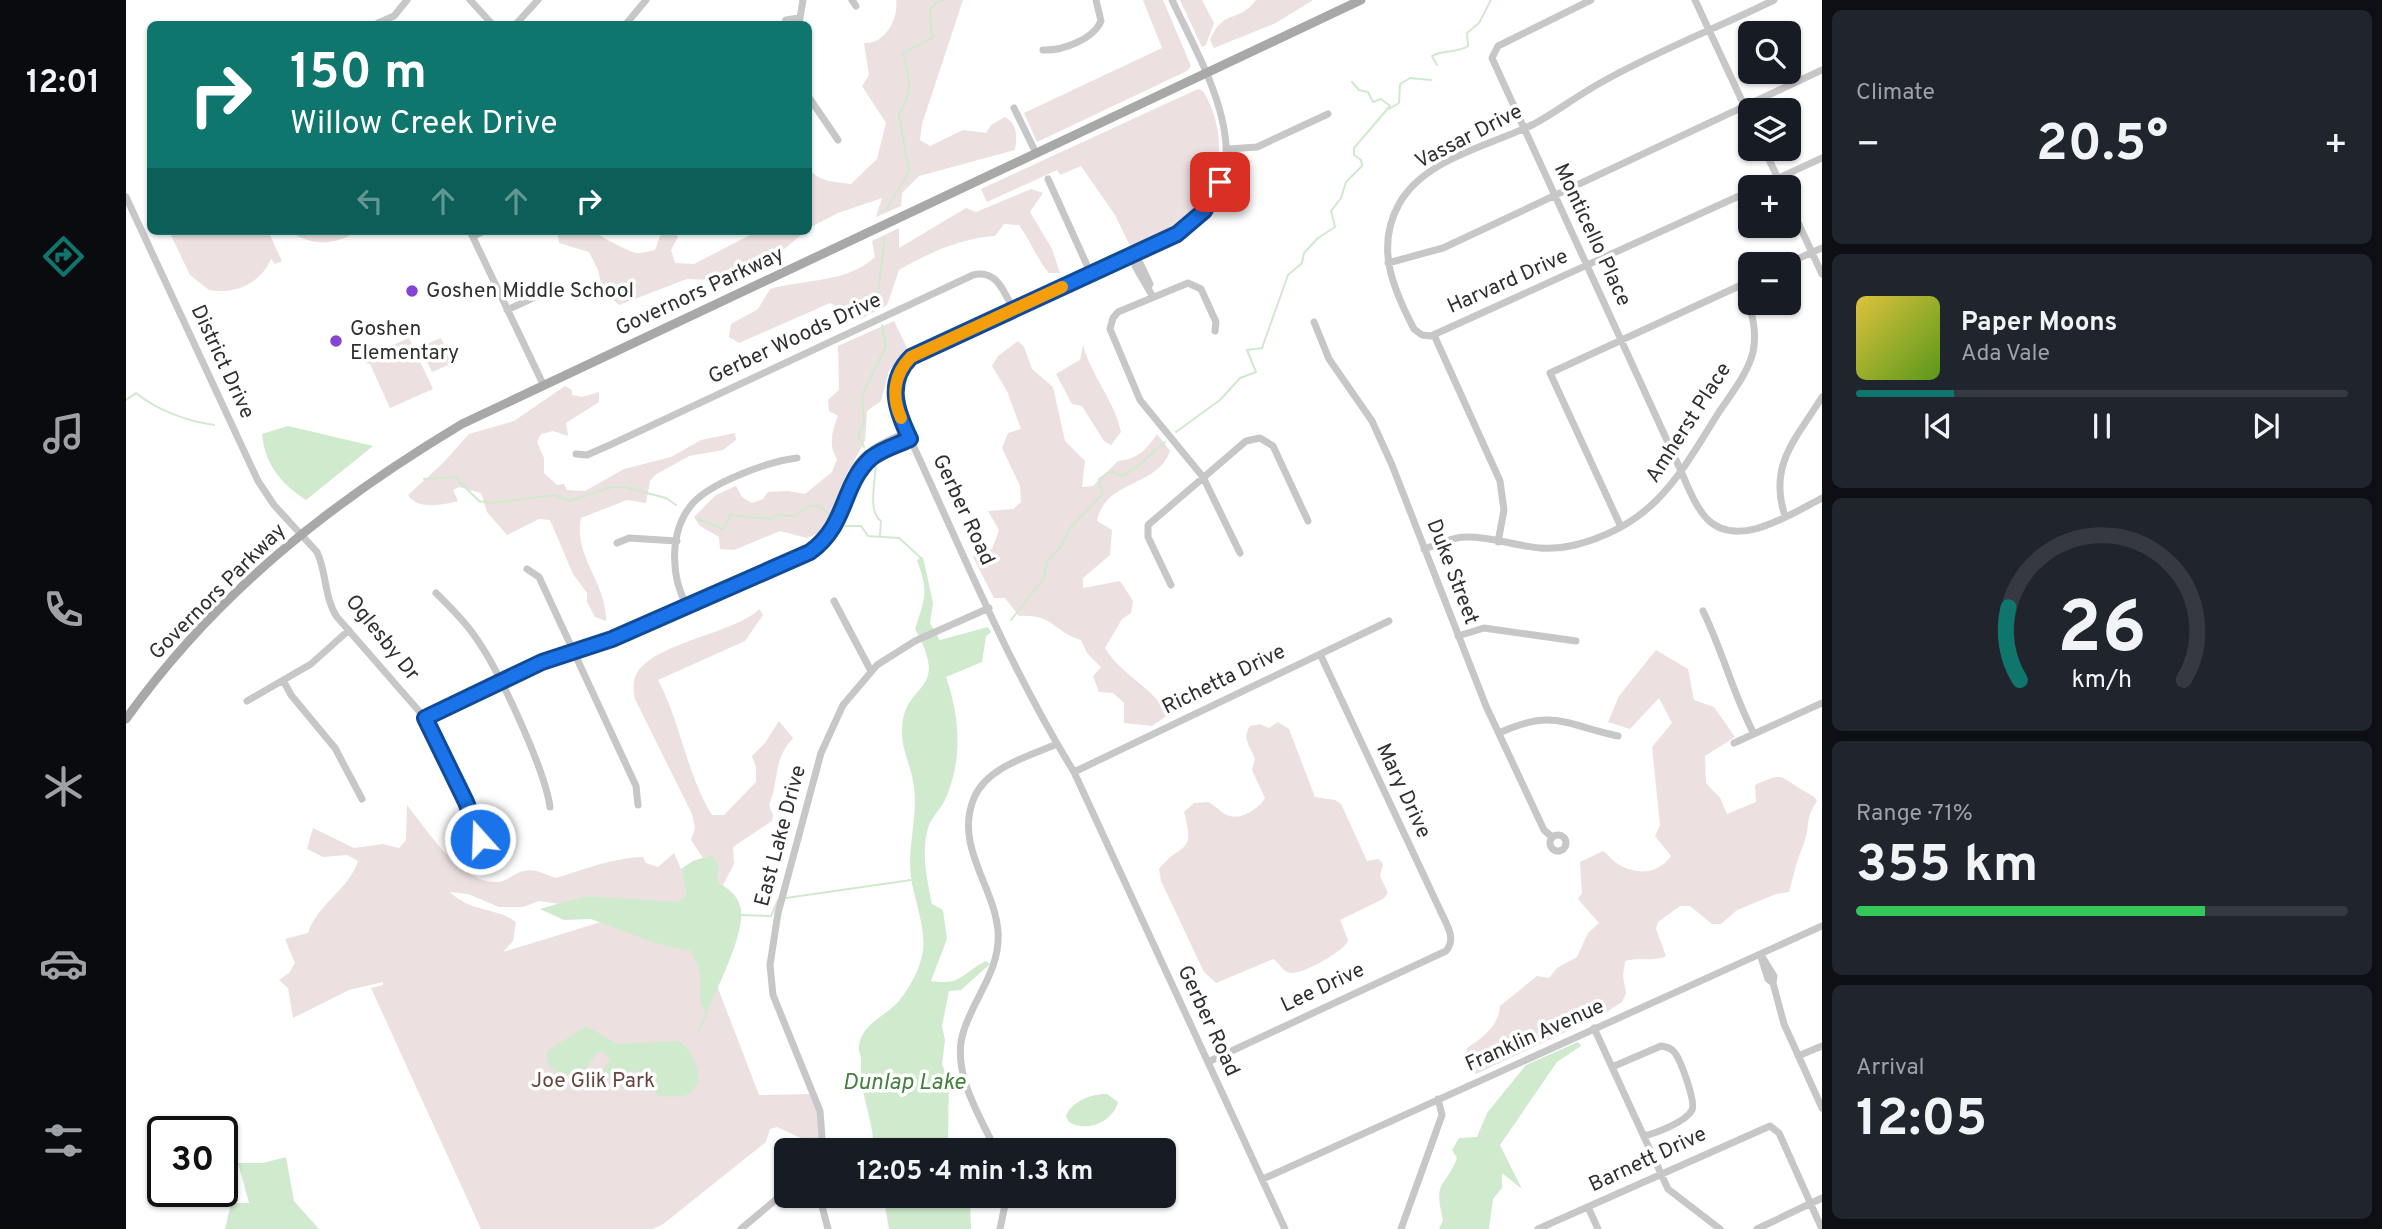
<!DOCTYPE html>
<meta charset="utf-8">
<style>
body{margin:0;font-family:Overpass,sans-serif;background:#20242c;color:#f1f3f6;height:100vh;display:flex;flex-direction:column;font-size:26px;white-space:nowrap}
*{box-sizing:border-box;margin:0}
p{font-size:23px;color:#9ea1a6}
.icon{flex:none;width:38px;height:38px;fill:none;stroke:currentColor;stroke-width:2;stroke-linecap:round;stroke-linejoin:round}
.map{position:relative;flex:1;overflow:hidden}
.drawer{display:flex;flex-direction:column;gap:10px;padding:10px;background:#0d0f14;width:560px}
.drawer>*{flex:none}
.hud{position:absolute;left:21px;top:21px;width:665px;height:214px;border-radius:10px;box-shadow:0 2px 5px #0004;background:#0f766e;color:#fff;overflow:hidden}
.tools{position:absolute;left:1612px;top:21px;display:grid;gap:14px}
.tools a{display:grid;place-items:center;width:63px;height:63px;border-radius:10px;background:#171b24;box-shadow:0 2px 5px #0004;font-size:35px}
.speed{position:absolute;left:21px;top:1116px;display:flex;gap:14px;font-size:35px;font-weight:700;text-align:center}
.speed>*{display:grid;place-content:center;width:91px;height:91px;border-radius:50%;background:#171b24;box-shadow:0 2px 5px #0004;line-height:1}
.speed .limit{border:4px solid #111;border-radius:10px;background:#fff;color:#111}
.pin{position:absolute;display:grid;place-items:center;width:60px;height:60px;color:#fff;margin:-30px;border-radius:14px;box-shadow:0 4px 10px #0006}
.me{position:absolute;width:77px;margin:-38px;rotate:340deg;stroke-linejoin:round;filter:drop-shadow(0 0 5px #0008)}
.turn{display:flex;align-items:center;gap:24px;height:147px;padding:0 28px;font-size:32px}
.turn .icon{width:91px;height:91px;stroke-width:2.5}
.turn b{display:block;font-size:49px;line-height:60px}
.lanes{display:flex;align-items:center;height:66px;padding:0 28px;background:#0003;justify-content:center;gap:35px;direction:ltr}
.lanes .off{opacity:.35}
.big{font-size:52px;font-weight:700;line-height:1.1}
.drawer .tile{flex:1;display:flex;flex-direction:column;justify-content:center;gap:10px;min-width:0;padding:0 24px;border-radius:10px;background:#20242c}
.drawer .dial{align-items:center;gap:0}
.dial svg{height:182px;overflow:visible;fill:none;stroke:#363941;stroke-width:7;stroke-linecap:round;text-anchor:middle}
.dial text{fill:#f1f3f6;stroke:none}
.song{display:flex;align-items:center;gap:21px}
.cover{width:84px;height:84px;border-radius:10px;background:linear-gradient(135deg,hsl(50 70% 55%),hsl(90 70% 35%))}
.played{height:7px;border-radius:4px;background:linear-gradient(90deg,#0f766e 20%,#363941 20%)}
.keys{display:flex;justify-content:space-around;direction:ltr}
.heat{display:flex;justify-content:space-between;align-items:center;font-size:38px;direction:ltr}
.charge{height:10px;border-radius:5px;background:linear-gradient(90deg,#34c759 71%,#363941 0)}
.trip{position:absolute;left:648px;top:1138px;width:402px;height:70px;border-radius:10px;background:#171b24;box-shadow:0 2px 5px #0004;font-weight:700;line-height:70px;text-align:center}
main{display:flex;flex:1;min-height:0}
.dock{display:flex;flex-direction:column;width:126px;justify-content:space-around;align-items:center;background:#090b0e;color:#9ea1a6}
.dock .icon{width:49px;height:49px}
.dock .selected{color:#0f766e}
.dock b{font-size:32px;color:#f1f3f6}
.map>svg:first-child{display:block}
.green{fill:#ece0e0;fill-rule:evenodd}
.water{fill:#d0eace}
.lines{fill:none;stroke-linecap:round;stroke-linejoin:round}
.stream{stroke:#d0eace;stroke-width:2}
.minor{stroke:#c7c7c7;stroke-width:7}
.major{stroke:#a8a8a8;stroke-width:9}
.route-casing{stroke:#114b97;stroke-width:18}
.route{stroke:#1a73e8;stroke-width:12}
.slow{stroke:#f59e0b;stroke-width:12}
.poi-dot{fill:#8643d6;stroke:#fff;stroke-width:2.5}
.labels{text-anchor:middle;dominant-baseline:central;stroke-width:7;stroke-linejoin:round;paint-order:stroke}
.street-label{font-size:21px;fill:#303030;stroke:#fff}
.poi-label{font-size:21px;fill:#303030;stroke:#fff;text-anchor:start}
.park-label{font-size:21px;fill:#684441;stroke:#fff}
.water-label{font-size:23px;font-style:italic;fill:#458040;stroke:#fff}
</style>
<main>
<nav class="dock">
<b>12:01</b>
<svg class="icon selected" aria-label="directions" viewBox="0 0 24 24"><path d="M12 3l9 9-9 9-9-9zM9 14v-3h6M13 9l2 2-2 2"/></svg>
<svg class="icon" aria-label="music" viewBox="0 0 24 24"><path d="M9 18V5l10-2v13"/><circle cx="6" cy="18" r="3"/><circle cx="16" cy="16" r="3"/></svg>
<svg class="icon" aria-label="phone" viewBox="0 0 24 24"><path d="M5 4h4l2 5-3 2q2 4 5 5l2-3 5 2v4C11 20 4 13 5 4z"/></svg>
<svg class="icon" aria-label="climate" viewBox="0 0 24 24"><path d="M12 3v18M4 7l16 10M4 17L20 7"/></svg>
<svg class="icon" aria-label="car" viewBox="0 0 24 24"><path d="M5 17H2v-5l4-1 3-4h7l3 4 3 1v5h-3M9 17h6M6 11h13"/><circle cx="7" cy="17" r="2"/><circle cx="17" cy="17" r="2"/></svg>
<svg class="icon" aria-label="filters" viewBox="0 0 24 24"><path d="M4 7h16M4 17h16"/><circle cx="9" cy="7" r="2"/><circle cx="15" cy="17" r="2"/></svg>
</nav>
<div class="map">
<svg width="1696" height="1229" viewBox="0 0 1696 1229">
<rect width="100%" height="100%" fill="#fff"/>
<path class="green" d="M770,0h67l-41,124 -2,16 10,6 33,-16 23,3 5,-8 14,-8c13,8 12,19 10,33l-96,26 -17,17 -1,13 -25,11 6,-19 -44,15 -29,15v-59c10,13 27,13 42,15l26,-25 9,-36 -24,-37 7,-11 -5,-32c21,2 35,-25 32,-43z
M1017,0h20l28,66 -4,5 -150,71 -13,-29 138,-65z
M1054,0h22l12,23 -8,22 -4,2z
M1130,0h57l-37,23 -62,25 -4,-8c13,-32 28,-16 46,-40z
M1072,89l5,2c27,44 20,101 -23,133 -14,11 -33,17 -49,24l-16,-33 -34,-49 -21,9 -3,-5 -70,32 -6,-13z
M905,189l12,4 -13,19 22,37 8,24h-11c-13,-15 -18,-32 -30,-48l-15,-1 -9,12c-34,2 -67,17 -96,34l-12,35 -26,14 -31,-16 -91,40 -10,-6 2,-13 27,-15 12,-20c35,-10 77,-6 105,-32l-3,-16 27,-13v20l67,-40 10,4z
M43,231h99l14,30 -7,3 -4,-5c-10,24 -36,36 -62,31l-19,-15z
M164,231h59l2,4c-21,11 -42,10 -61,-4z
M431,231h37c5,5 35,21 43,22 5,0 13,-2 18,-3l5,-14 13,-5 5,6 -7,13 4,13 19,1 64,-33h47c-26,25 -55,43 -89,55l-3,-6 -26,-1 -68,26 -16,-15 -5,-20 -9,-18 -30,-9z
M768,321l13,27 -18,23 -8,30 -14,10 -2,30 -20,36 -5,26 -11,26 -22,9 -27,-7 -46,19 -14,-1 -1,-12 -19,-11 -6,-9 22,-22 20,-9 6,11 10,6 11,-4 5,-7 20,-1 17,3 27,-22 5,-13c-9,-14 -5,-28 1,-43l-9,-5 -1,-11 11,-10 -1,-44z
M283,338l24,51 -43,19 -20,-44 -4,-1 2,-7z
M315,338l12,25 -21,9 -12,-25z
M892,341l6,6 8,22 21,18 12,54 20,20 -3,26 11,-1 25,-25c20,-2 28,-11 39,-27l13,17c-12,36 -66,29 -73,70l15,9 -2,25 -27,23v10l37,-7 13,20 -2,12 -9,6 -17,29c16,27 49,40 63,67l-16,11 -28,-3v-20l-11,-10 -14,-1 -6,-16 8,-9 -14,-14 -6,-13c-29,-9 -27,-26 -62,-24l-14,-18h-11l-21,-41 19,-8 7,-19 -11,-19 25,-2 8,-7 -1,-16 -18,-38 6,-15 13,-4 -14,-38 -15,-25 6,-10z
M957,345c8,31 31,54 38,87l-10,13 -7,-4 -22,-35 -10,-2 -16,-30 24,-14z
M439,386l7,4v5l10,2 17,-5v10l-33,21 2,13 -15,-5 -12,3 -4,8 7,16v15l13,12 7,-1 3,6 18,1 39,-22 47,-12 30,-17 34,-7 1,7 -13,10 -34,6 -34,19 -5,6 -4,22 -19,-3 -46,18c-8,38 26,65 25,103l-11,-4 -8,-15v-9l-14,-19 -23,-54 -11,-1 -32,16 -20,-23 -6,-19 -22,-6 -6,3 5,11c-15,4 -41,9 -50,-6l35,-32 26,-29 45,-13z
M633,609l4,6 -18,26 -87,39c23,43 28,93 54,135h12l32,-33v-15l-4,-11 13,-13 14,-22 14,17c-21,23 -13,41 -24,67l4,10 -1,6 -39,26 1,17 -11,21 -5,-3 1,-17 -7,-10 -9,3 -12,-18 4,-12 -3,-14 -57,-115c-1,-5 -2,-12 -1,-17 5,-38 101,-47 125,-73z
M1530,650l32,19 6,31 20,7 21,30 -30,19 1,27 14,15 7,16 29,-12 -1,-17c30,-14 24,-8 49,6 6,4 9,3 13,10 -13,19 -6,24 -13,42 -7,16 -10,31 -15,49l-13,2 -39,16 -16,14h-9l-22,-18h-10l-22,16 -2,7 10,27c-12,6 -27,1 -41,5l-2,15 3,17 -4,9 -20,13 -126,59 -10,-13 1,-13c16,-10 32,-23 33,-42l37,-30 12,2 8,-10 20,-11 11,-24 11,-10 -21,-24 4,-6 -2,-31 23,-11c5,3 7,7 12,11 19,13 42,14 56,-6l-16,-20 5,-11 -8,-78 20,-24 -13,-25 -29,31 -22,-7 11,-26z
M1152,722l11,7 26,68 20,3 6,4 26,57 12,-2 4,5 -3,12 8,17 -5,6 -43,21 8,20c-2,11 -47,35 -58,33 -8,-2 -11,-11 -17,-14l-57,24 -12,-11 -43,-91 -2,-12c22,-28 37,-13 25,-57l10,-9 14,-1c7,3 12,10 19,13 13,6 32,-6 38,-17l-13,-28 3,-11c-4,-12 -14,-20 -5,-33l10,-2 9,4z
M281,805c20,25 52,76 87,77 13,1 19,-9 30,-11 10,-3 22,4 32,7 30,-9 55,-20 87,-21l3,6 12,4 16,-14 7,16 5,25 -3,3 76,198 56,-1 5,53 -43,-20 -7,2 -4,13 -104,83 -10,4h-171l-110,-241 12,-3v-3l-34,8 -56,28 -5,-30 -9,-8 10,-7 6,-10 -10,-24 23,-6c10,-30 40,-42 50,-72l-11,-6 -24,2 -16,-8 6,-21 41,20 29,-4 16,4 7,-8zM324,892l18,2 31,13h24l16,-6 20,3 26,-8 78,7 -160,49 10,-11 3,-19c-20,-15 -44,-9 -66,-30z"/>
<path class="water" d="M162,426l85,20 -67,54c-26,-17 -41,-36 -44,-66z
M797,557l10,46 -3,20 10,17 48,-13 3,5 -5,4 -4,26 -36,15c14,40 17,83 -1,123 -5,10 -14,18 -17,28 -7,26 -1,51 4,76l11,6 4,29 -16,42c31,5 31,-8 55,-20l4,3 -29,26 -12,1 -7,35 3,14 -3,25 7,15 -1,60 8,10h-82c-1,-34 -15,-56 -13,-88 1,-5 -3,-11 -2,-16 2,-19 21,-28 34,-39 14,-13 27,-37 30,-56 3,-24 -9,-51 -12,-74 -4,-29 7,-60 3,-90 -2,-20 -13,-37 -12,-57 1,-51 50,-34 13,-101 10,-31 14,-37 2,-69z
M586,855l7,10 -1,17c10,7 19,12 22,24 8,23 -24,84 -34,108l-6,-13v-28l-9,-22 -36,-8 -64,-24 -27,1 -24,-11 45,-13 94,6 7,-8 -5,-25 12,-8z
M460,1026l32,18 61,-3c13,9 28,36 13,50 -7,8 -24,5 -34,5l-16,-21 -8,-4 -29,7 -3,-6 8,-12 -8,-9 -6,3 -13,19c-15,3 -28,3 -36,-12v-10z
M1452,1042l3,4 -24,16 -57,83 22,44 -20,-16v15l-9,11 -4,30h-50l4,-9c-10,-42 2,-30 14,-62l-5,-8 7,-12 18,-1 10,-24 39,-48z
M981,1094l11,8c-5,20 -32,31 -49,20l-3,-6c5,-14 26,-23 41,-22z
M160,1157l8,44 25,28h-94l6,-26h18l-11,-40h25z
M757,1195h95l-8,9 1,25h-82z"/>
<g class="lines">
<path class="stream" d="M1311,65l-5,-9c11,-7 24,-2 36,-10l-1,-13 12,-10 12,-23
M1263,109l10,-6 1,-19 10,-6 21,2
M761,208l22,-36 -10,-57c14,-23 11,-37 4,-62l29,-15 -2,-29 7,-7 8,-2
M750,310l9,-74
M0,400l10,-7c21,17 50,28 78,32
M1050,432l44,-32 20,-22 16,-6 -9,-22 15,-2 26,-73 14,-12 2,-10 14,-15 17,-11 -4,-16 10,-13 5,-16 16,-16 -1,-6 -7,-5v-7l36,-42 -9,-7 -8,3 -5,-10 -9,-2 -7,-8
M738,447l-6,-12 6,-12 -2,-28 24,-49 -4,-21
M750,461c0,17 -9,51 5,60l-1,14
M298,479l31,-2 24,24 10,2 66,-8 15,6 42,-14h12l42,11 10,7
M572,519l25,10 7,-14 41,4 6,-4 17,1 16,-10h9l16,13
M719,526h16l7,10 31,2 22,20
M885,620l33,-42 3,-17 15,-16 9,-18 32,-33 -4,-15 12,-8 10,5c18,-7 28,-22 44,-34
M660,898l125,-18
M614,915l31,1 7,-16
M573,1030l7,-16"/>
<path class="minor" d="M344,0l22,24
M726,0l4,6
M1046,0c36,77 103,182 -3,238l-250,114c-32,20 -25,51 -12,80 53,114 101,233 167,340l211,457
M1465,0l-93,46 -6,12 189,413c7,16 14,35 26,48 31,31 84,-5 115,-21
M1569,0l55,118
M252,23l16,-7 13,-16
M390,24l22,-24
M500,24l20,-24
M658,24l2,-4 13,-2
M673,24l4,-24
M917,50c18,1 50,-10 58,-29l-5,-21
M682,96l30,44
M888,108l22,45
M1102,149l29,-2 71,-33
M1638,149l18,38
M922,179l43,95
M1633,187l63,-29
M1624,191l-319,145 -9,-1 -8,-6c-21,-40 -39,-82 -15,-125 26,-46 91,-58 135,-80 24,-13 44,-29 68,-42 55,-31 115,-54 172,-82
M0,197l132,284 16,24 43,47c10,21 7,46 20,65l88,101 50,104 5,17
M1662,201l34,73
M344,231l73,153
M347,236l11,-5
M1009,260l5,3 10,21 -2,3
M1011,263l-2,3 18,31
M1262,263l55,-15 379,-178
M1660,264l36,-16
M381,310l45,-21
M1188,322l15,37 43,62 20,44 94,241 58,124 8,7
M1089,331l1,-9 -15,-33 -13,-6 -70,29 -5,6 -3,11 30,71 63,77 37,76
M1308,335l66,146 4,29 -6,32
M450,454l11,1 25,-11 361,-169c24,-6 31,17 40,34
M725,484l24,-29 35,-16
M1659,516c-17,-51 11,-77 37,-119
M1495,527l-71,-154 200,-92
M491,543l12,-5 48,3
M1298,549c13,-4 27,-12 41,-12 40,-1 66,19 110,8 79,-20 104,-69 144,-133 12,-18 29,-39 34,-60 5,-24 -2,-46 -13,-67
M401,569l12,8 97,209 2,19
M1045,585l-23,-48v-12l98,-84 14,-3 13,8 35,75
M310,593c14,14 29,28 40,45 23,32 69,132 74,169
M708,601l37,70
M561,606c-17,-30 -18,-76 6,-103 19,-21 77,-42 104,-45
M1577,611c20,41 30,83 51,123
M1332,636l26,-8 92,13
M157,680l8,15 44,53 27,51
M121,701l64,-37 38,-34
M299,718l117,-56 70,-23 198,-87c21,-15 40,-42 41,-68 1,-8 0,-13 6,-20 12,-16 32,-24 50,-32
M1373,733c54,-25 67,-8 119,3
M1608,743l88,-40
M948,772l315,-151
M1424 843a8 8 0 1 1 16 0a8 8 0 1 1-16 0Z
M1634,954l8,25 5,4 11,41 38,84
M1635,955l13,21 -1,7
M1468,1028l74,161 52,40
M1672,1056l24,-10
M1082,1062l238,-111c11,-13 0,-27 -6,-41l-120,-256
M1486,1067l49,-21c6,1 11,2 14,7 6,8 21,49 17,57 -6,12 -36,23 -48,26
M693,1150l3,-13 -2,-26 -47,-116 -3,-30 8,-52 43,-160 22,-48 34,-40 38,-24 74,-33
M870,1150c-17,-35 -46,-80 -32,-120 11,-34 37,-61 34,-99 -4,-46 -44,-85 -24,-133 13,-31 55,-42 83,-54
M1137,1179l559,-253
M693,1195l9,34
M1462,1207l10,22
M615,1229l45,-38
M874,1229l7,-34
M1275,1229l41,-114 -4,-16
M1412,1229l232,-103 9,7 43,96
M1631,1229l65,-31"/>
<path class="major" d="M0,719c90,-126 204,-216 336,-295l899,-424"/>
</g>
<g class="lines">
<defs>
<path id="route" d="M354,839l-14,-37 -41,-84 117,-56 70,-23 198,-87c38,-27 31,-67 61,-94 11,-9 26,-13 39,-19 -14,-29 -24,-57 1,-82l266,-123 27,-23 16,-29"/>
</defs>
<use href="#route" class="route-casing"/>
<use href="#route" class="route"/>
<path class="slow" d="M775,418c-10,-22 -7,-44 10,-61l151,-70"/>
</g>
<g class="poi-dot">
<circle cx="286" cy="291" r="7"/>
<circle cx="210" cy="341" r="7"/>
</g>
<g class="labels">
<g class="street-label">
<text transform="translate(1343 137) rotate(-27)">Vassar Drive</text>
<text transform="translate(1466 235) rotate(65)">Monticello Place</text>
<text transform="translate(1382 282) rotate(-24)">Harvard Drive</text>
<text transform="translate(574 292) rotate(-25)">Governors Parkway</text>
<text transform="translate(669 339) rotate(-25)">Gerber Woods Drive</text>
<text transform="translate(96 362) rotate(65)">District Drive</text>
<text transform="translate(1563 423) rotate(-57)">Amherst Place</text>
<text transform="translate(837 510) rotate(65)">Gerber Road</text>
<text transform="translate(1326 572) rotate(69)">Duke Street</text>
<text transform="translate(92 592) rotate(-45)">Governors Parkway</text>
<text transform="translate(256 638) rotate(51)">Oglesby Dr</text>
<text transform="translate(1098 680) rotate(-26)">Richetta Drive</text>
<text transform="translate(1277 791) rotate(65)">Mary Drive</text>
<text transform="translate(655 836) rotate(-75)">East Lake Drive</text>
<text transform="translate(1197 988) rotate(-25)">Lee Drive</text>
<text transform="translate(1082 1021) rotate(65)">Gerber Road</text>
<text transform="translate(1409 1036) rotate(-24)">Franklin Avenue</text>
<text transform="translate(1522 1160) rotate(-25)">Barnett Drive</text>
</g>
<g class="poi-label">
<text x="300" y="291">Goshen Middle School</text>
<text x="224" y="329">Goshen<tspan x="224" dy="24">Elementary</tspan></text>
</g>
<g class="park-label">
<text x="467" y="1081">Joe Glik Park</text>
</g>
<g class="water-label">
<text x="778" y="1083">Dunlap Lake</text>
</g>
</g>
</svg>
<div class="tools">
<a><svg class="icon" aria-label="search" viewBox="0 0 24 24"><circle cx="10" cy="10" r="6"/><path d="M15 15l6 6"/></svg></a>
<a><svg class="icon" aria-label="layers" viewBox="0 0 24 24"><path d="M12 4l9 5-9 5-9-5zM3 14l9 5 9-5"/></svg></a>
<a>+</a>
<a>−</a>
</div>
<div class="speed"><div class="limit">30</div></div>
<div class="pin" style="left:1094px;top:182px;background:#d93025"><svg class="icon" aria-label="arrive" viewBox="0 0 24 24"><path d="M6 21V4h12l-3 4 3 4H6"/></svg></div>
<svg class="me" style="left:354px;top:839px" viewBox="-20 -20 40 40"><circle r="17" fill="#1a73e8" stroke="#fff" stroke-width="3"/><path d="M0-11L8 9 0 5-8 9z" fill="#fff"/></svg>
<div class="trip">12:05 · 4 min · 1.3 km</div>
<div class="hud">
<div class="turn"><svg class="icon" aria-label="right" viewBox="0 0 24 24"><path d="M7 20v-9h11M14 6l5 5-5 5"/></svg><div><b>150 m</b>Willow Creek Drive</div></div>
<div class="lanes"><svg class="icon off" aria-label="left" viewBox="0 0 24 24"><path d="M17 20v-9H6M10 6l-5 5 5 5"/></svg><svg class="icon off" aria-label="ahead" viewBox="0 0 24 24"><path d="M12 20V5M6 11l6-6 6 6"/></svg><svg class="icon off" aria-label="ahead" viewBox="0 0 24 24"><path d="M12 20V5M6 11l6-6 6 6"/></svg><svg class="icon" aria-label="right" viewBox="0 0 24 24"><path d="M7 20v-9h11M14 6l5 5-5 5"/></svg></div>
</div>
</div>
<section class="drawer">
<div class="tile"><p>Climate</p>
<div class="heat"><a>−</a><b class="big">20.5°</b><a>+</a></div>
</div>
<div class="tile">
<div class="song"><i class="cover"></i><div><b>Paper Moons</b><p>Ada Vale</p></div></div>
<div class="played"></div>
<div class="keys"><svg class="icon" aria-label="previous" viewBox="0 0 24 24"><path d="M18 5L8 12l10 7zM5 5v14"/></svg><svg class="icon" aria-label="pause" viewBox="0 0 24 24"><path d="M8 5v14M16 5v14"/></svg><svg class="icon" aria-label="next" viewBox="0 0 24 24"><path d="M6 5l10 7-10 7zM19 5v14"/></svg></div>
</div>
<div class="tile dial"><svg viewBox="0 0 100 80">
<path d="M14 69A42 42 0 1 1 86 69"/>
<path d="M14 69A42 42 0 0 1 9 37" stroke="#0f766e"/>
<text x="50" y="56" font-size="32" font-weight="700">26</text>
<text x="50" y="72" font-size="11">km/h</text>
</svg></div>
<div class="tile"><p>Range · 71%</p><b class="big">355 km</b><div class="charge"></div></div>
<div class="tile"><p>Arrival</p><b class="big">12:05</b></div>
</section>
</main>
